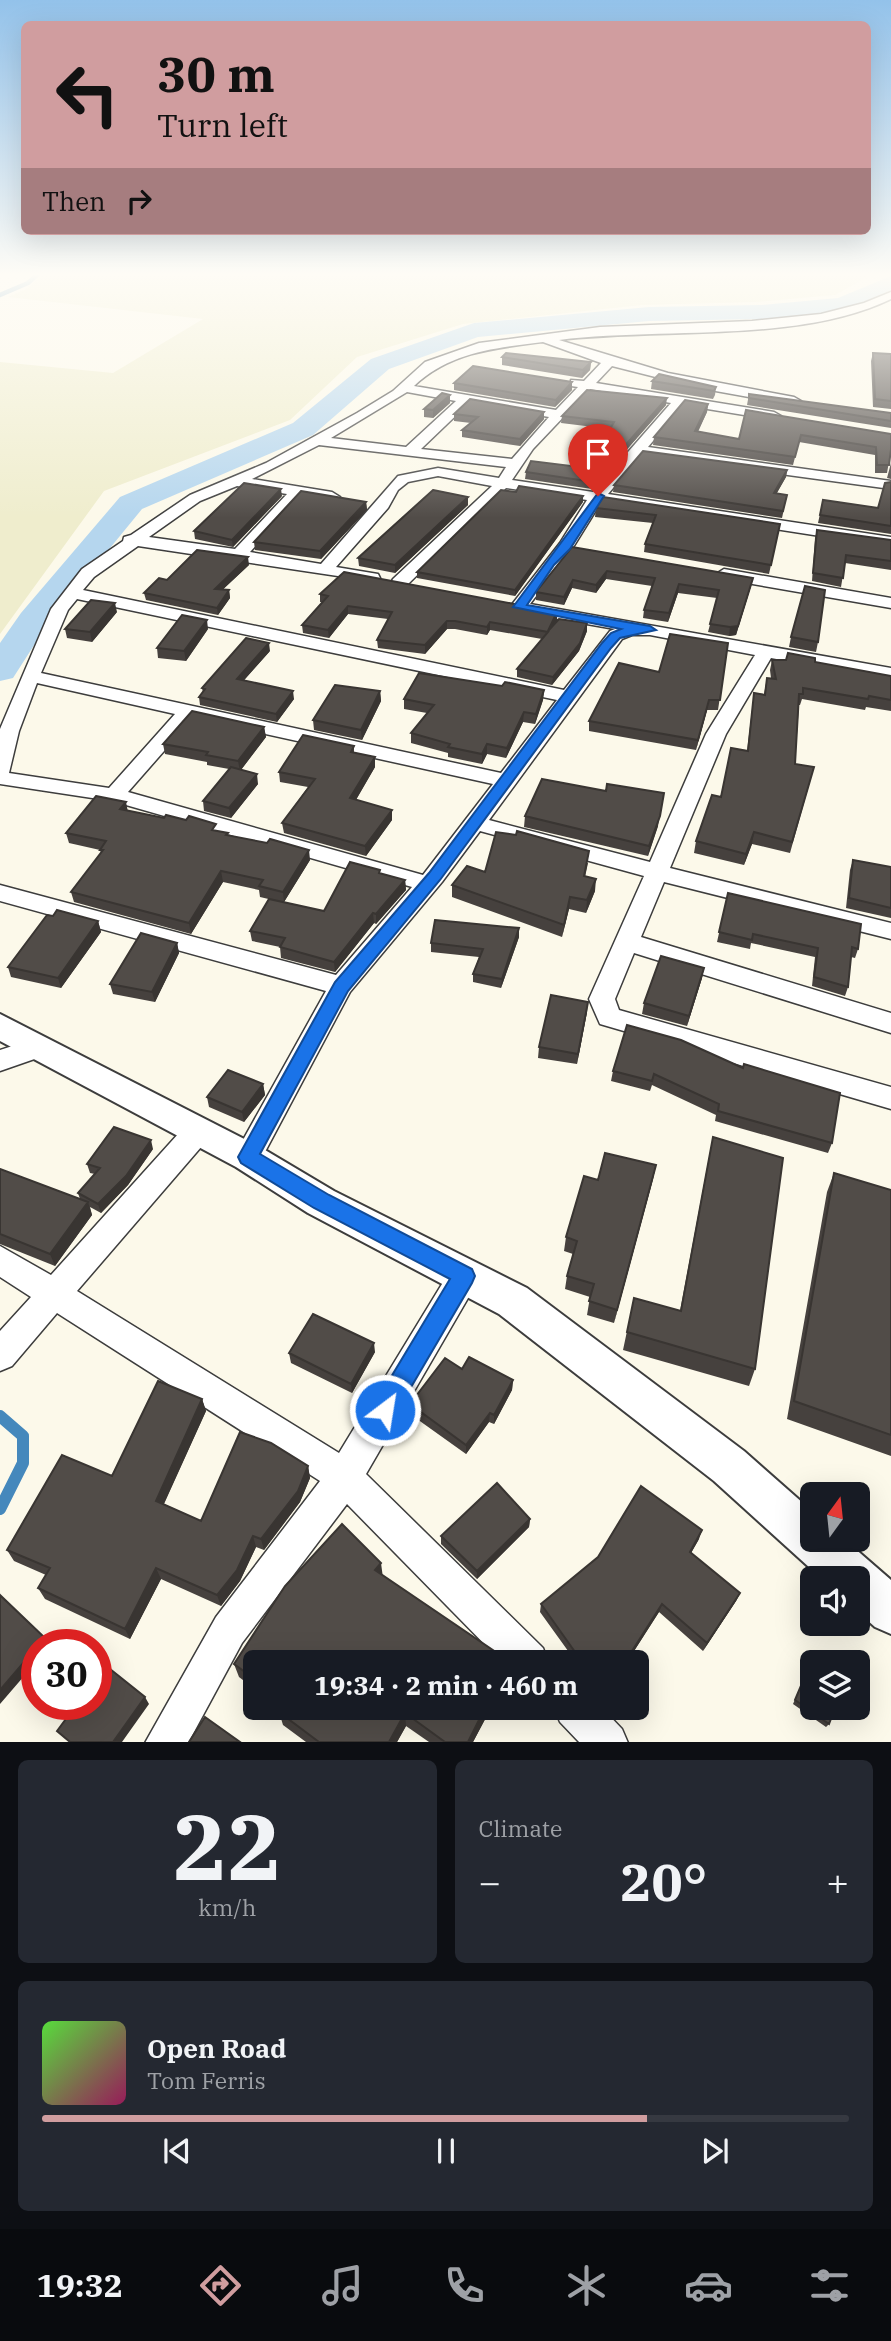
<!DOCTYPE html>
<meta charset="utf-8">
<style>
body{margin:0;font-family:"IBM Plex Serif",serif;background:#242831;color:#f1f3f6;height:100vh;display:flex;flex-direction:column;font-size:26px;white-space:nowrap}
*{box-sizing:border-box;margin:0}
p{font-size:23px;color:#9ea1a6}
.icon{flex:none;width:38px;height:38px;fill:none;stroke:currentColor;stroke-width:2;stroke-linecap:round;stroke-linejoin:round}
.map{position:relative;height:1742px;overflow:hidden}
.sheet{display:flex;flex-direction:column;gap:18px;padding:18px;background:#0d0f14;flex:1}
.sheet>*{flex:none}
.guide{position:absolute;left:21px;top:21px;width:850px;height:214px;border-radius:10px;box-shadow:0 7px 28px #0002;background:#d09d9f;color:#111;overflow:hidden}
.needle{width:46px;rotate:15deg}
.tools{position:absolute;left:800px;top:1482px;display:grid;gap:14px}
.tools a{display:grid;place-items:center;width:70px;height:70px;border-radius:10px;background:#171b24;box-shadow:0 7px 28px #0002;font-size:35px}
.speed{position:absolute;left:21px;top:1629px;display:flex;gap:14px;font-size:35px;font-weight:700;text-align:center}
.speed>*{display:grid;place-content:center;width:91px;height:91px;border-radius:50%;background:#171b24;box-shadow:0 7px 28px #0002;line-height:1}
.speed .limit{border:10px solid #d22;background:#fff;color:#111}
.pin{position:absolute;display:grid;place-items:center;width:60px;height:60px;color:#fff;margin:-72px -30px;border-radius:50% 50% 50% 0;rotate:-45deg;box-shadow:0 0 7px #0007}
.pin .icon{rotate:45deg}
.me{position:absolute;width:77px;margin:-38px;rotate:31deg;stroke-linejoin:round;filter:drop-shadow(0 0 5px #0008)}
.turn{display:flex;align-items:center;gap:24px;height:147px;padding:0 21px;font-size:32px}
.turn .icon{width:91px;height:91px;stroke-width:2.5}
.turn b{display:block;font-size:49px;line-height:60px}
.then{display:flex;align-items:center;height:66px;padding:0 21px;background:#0003;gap:14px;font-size:26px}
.big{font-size:52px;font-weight:700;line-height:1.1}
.sheet .tile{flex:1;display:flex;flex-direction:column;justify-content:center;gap:10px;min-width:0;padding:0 24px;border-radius:10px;background:#242831}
.sheet .dial{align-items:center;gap:0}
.dial b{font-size:91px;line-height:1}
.song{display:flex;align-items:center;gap:21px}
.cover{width:84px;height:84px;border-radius:10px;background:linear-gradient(135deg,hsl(110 70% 55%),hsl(330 70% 35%))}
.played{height:7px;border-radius:4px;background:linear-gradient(90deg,#d09d9f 75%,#363941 75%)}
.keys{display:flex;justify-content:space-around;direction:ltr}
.heat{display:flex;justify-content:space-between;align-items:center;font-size:38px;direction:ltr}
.sheet .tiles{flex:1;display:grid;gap:18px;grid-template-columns:1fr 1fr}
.tile:last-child{grid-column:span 2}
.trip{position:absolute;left:243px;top:1650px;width:406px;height:70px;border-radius:10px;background:#171b24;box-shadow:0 7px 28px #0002;font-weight:700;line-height:70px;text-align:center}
.dock{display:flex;height:112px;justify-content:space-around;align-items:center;background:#090b0e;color:#9ea1a6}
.dock .icon{width:49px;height:49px}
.dock .on{color:#d09d9f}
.dock b{font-size:32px;color:#f1f3f6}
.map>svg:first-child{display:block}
.farmland{fill:#efedcd}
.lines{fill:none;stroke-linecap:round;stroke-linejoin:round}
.stream-far1{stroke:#4588bc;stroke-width:4.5}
.stream{stroke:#4588bc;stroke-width:12}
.river{fill:#b5d6ee;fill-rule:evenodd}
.minor-casing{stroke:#3d3d3d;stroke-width:3}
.tertiary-casing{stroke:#3d3d3d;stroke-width:4}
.minor{fill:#fff;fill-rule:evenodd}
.tertiary{fill:#fff;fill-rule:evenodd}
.wall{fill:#46413e}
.shaded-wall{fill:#393532}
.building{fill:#514c48;stroke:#393532;stroke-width:2}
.route{fill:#1a73e8;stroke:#114b97;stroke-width:2}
</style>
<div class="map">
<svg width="891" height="1743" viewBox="0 0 891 1743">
<rect width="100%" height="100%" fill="#fcf9ea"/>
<path class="farmland" d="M43,274h830l-38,21 -80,7 -113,3 -179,19 -106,33 -67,63 -186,71 -104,143v-272l113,11 90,-54 -195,-22 20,-9z"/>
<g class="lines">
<path class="stream-far1" d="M0,295l28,-12 10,-9"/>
<path class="stream" d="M0,1416l23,20v27l-23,46"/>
<path class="river" d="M891,276v14l-49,21 -81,8 -112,2 -171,16 -89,32 -76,66 -171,74 -95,116 -34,53 -13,3v-38l21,-30 99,-116 173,-74 78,-64 103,-36 175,-16 112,-2 77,-7z"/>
<defs>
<path id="minor" d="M891,292v7c-93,45 -230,28 -332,41l109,33 126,24 7,4 -7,4 -95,-17 -87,-22 -16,17 178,29 7,4 -7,4 -91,-15 -35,42 243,34v8l-250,-34 -33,39 283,43v10l-290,-45 -29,47 -42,55 361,64v12l-120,-22 -45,76 -56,134 221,55v16l-227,-57 -23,55 250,76v20l-257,-80 -19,46 4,11 272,77v22l-291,-85 -11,-25 55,-123 -164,-45 -38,51 -92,110 -92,173 -10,4 -10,-4 -4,-8 4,-8 88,-158 -326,-90v-16l336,90 76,-88 -300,-86 -112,-17v-55l51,-120 31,-40 41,-28 1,-4 7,-2 59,-40 76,-32 91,-50 36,-22 32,-29 54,-19 121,-16 152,-6 69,-7 43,-11zM543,342l58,21 -17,18 -13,-1v6l7,1 -22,23 -142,-24c36,-34 81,-38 129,-44zM590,389l81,14 -78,89 -81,-12 21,-31zM407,392l49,9 -50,46 -75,-9zM469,403l80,14 -37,42 -91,-10zM319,445l187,22 -7,11 -61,-10 -40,8 -77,88 -71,-12 51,-56 31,6 8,-5 -8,-5 -80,-13zM438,476l54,10 -99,93 -2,4 2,4h12l101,-99 81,12 -27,43 -50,64 9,5 96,17 -5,2 -46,59 -481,-100 11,-13 44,-31 240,36 2,-4 -2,-4 -42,-7 52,-59 10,-18 10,-8zM237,486l50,8 -52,55 -86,-12 51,-36zM77,599l480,101 -56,73 -460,-100 27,-63zM632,635h18l105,20 -49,79 -56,128 -161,-42 133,-181zM37,683l138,31 -66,74 -100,-15 10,-42zM193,718l300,66 -70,91 -295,-83z
M724,569l167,29v10l-173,-30 -2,-4z
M37,1038l9,3 4,7 -4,7 -46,16v-21z
M198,1119l10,4 4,8 -4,8 -131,152 262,162 114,-187 11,-4 11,4 4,10 -4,10 -109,188 177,174 5,14h-46l-155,-158 -105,139 -54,100h-43l71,-126 104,-136 -263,-168 -45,53 -12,5v-40l31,-34 -31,-20v-31l51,29 137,-152z
M554,1708h48l20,21 6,14h-48l-20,-21z"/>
<path id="tertiary" d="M0,1014l260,133 74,44 193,97 217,163 68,60v29h33l46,40v54l-16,-7 -17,-15v-34h-37l-107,-97 -215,-167 -191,-101 -72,-46 -236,-126z"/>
</defs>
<use href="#minor" class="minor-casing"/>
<use href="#tertiary" class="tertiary-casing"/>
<use href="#minor" class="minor"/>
<use href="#tertiary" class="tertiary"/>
</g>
<path class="wall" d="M873,353l18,1v55l-18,-2 -2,-46z
M502,357l89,5 -1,8 -8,8 -80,-13z
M652,381l64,6 -1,8 -2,4 -62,-10z
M454,383l118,7 -17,17 -101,-17z
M749,394l142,19v15l-144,-23z
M450,403l-17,15 -9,-1v-8z
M708,404l-1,8 -9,20 41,7 7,-29 145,24v22h-1l-3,17h-12v-18l-76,-13 -6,23 -140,-20 1,-8z
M666,405l-74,84 -67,-10 1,-7 61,-4 23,-39 -49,-6 1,-7z
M454,414l90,5 -24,27 -58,-9v-7l9,-7 -17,-2z
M891,463v16l-4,-1z
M787,470l-1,7 -10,17 11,1 -5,23 -169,-26 1,-7z
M891,482v52l-73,-11 5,-23 55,8z
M282,496l-49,51 -38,-8 -1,-8z
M468,497v8l-73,68 -36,-7 -1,-8z
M366,502l1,8 -46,49 -66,-9 -1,-8z
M583,502l-68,94 -98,-18v-6z
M596,508l184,16 -11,50 -125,-22 1,-8 8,-21 -58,-6z
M817,530l74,10v30l-46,-7 -4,24 -29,-6 3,-43z
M572,547l181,31 -2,8 -15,49 -7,1 -21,-4 9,-34 -39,-5 -10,29 -25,-4 1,-8 8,-24 -46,-7 -10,14 -24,-5 -8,17 -28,-5v-8z
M249,565l-27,25h7l1,8 -12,17 -72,-15 -2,-7 23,-13z
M320,594l267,29v8l-8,20 -27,34 -35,-8v-8l25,-30 -52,-9 -3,5 -32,-6h-8l-22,25 -47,-6 -1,-8 11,-21 -40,-5 -19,24 -26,-5 -1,-8 20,-23h-2z
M117,612l-25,30 -25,-4 -2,-9z
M208,629l-22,32 -28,-3 -1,-10z
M791,637l27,5 -2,10 -27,-5z
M728,643l-10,67h-11l-11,40 -107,-19v-10l70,-49z
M270,651l-26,29 50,19 -17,23 -77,-17 -1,-8 4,-5 -1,-4z
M772,660l43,2 76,14v35l-25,-4 -1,3 -63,-11 -2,6h-1l-4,59 16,14 -21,75 -38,-9 -8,21 -50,-12 2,-12 51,-90 7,-58 10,1 3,-16h4l-1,-8z
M502,686l42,4 -1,10 -8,24 -12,-2 -17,36 -19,-4 -5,10 -34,-7v-4l-37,-10v-10l16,-20 -23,-4v-10z
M380,691l1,10 -19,39 -48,-10 -1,-10z
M264,727l2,10 -25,33 17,14 -27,34 -27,-7 -1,-10 26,-32 -22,-4v-3l-42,-8 -2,-10z
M354,746v7l21,4v10l-19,33 36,10v10l-26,36 -82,-23 -2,-10 26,-36 -28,-5 -1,-10z
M128,811l90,20 10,4 82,25 -26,42 40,9 56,-37 25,6 1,10 -30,34 -2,-1 -39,49 -54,-14 -1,-11 -28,-6 -2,-10 27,-30 -17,-4 -1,-7 -36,-8 -32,52 -117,-32 -3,-10 30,-39 -1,-3 -31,-7 -3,-10z
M525,816l133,10 -10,30 -124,-29z
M853,860l38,7v51l-45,-10 4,-38z
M588,863l-3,14 10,14 -9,22 -17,-4 -7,28 -110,-40v-12l33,-13z
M728,893l130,56 -3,9 -4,-1 -3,30 -3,9 -33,-10 3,-29 -64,-14 -1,6 -33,-7z
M53,916l45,5 3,11 -40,56 -50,-11 -3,-10z
M519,928v9l-18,51 -28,-6v-8l6,-17 -48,-5v-9z
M177,943l2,10 -24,49 -42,-8 -3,-10z
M704,968l-2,10 -15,48 -45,-12 2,-11z
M587,1012l-10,52 -39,-6 1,-11z
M743,1068l89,75 -4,10 -113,-32 1,-6 -64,-30 -2,6 -39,-10 2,-10z
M263,1084l2,11 -21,27 -35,-15 -2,-10z
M713,1137l42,232 -6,17 -126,-36 11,-52 46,13 29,-154z
M153,1149l-25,36 -27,28 -11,-6 2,8 -37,51 -55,-22v-75l80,30 -2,-6 17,-19 -5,-1 -3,-9z
M656,1165l-3,14 -39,144 -27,-8 3,-18 -25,-8 2,-13 6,-22 -9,-3 2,-14 32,-57z
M834,1173l57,17v266l-104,-37 40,-227z
M375,1352l-23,41 -61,-30 -2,-10z
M462,1369l51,11 -1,10 -18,34 -5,-2 -23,32 -56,-40v-10z
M202,1399l4,12 -42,93 37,17 107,-55 2,12 -10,24 -36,48 -8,-3 -16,34 -19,25 -60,-27 -31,60 -85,-40 -7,-11 8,-13 -32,-14 -7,-11 105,-74z
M530,1519l-1,8 -52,52 -36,-35v-8z
M699,1539l-8,14 49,40 -4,8 -33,50 -44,-39 -32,50h-51l-36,-50 1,-8z
M382,1575l-126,87v28l-17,-13 -5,-13z
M808,1669l21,55 -3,3 -33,-23z
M279,1708h212l-18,34h-44l-23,-16 -9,16h-91l-23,-17 -4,-13 2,-3z"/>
<path class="shaded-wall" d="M591,362l-1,8 -8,8 1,-8z
M572,382v8l-17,17 1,-7z
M450,395v8l-17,15v-8z
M667,398l-1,7 -74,84 1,-7z
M708,404l-1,8 -13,27 1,-8z
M544,412v7l-24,27v-7z
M787,470l-1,7 -13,23 1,-7z
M281,489l1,7 -49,51 -1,-7z
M583,496v6l-68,94v-6z
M468,497v8l-73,68v-8z
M366,502l1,8 -46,49 -1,-8z
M248,557l1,8 -33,31 -1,-7z
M607,571l-1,8 -10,14v-8z
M753,578l-2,8 -15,49 -7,1 1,-9z
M573,580l-1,8 -8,17v-8z
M679,584l-1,9 -10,29 1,-9z
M229,590l1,8 -12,17 -1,-7z
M115,603l2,9 -25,30 -2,-10z
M348,606v8l-19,24 -1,-8z
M557,612v8l-9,11z
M207,620l1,9 -22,32 -2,-10z
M447,621v8l-22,25v-9z
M490,622v8l-3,5v-8z
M587,623v8l-8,20 -27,34 1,-8z
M269,643l1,8 -32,36 -1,-8z
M544,690l-1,10 -8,24 1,-10z
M293,691l1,8 -17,23 -1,-8z
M380,691l1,10 -19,39 -1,-10z
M709,700l-2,10 -11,40 2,-10z
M524,712l-1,10 -17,36 1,-10z
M264,727l2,10 -26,34 -2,-10z
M487,744v10l-5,10v-10z
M375,757v10l-24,41 -1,-10z
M257,774l1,10 -27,34 -2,-10z
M126,802l2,10 -8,-3z
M662,803l-4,23 -10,30 1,-10z
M392,810v10l-26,36 -1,-10z
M754,832l-2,12 -8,21 2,-11z
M309,850l1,10 -26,42 -1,-10z
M221,871l2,11 -32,52 -2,-11z
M596,879l-1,12 -9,22 1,-13z
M405,880l1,10 -30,34v-10z
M570,897l-1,12 -7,28 2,-12z
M373,913l1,10 -39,49 -1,-10z
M98,921l3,11 -40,56 -3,-10z
M519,928v9l-18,51 1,-9z
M177,943l2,10 -24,49 -3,-10z
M704,968l-2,10 -15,48 2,-10z
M588,1002l-1,10 -10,52 1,-10z
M263,1084l2,11 -21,27 -2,-10z
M151,1140l2,9 -25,36 -27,28 -3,-9z
M656,1165l-3,14 -39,144 3,-13z
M88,1202l4,13 -37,51 -5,-12z
M374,1343l1,9 -23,41 -1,-9z
M513,1380l-1,10 -18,34v-9z
M202,1399l4,12 -46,101 -4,-11z
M490,1413l-1,9 -23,32v-9z
M308,1466l2,12 -10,24 -36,48 -3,-11z
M530,1519l-1,8 -52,52v-8z
M702,1530l-3,9 -12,21 3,-8z
M253,1536l3,11 -16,34 -19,25 -4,-11z
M381,1563l2,15 -8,-8z
M156,1568l5,11 -31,60 -5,-10z
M740,1593l-4,8 -33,50 4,-8z
M662,1604l-3,8 -32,50h-2z
M45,1638l4,7h-11z
M37,1647v14l-37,43v-14z
M145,1697l4,7 -27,38h-9z
M485,1708h6l-18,34h-5z
M405,1713l1,13 -9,16h-8z"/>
<path class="building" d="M506,353l85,9 -8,8 -81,-13z
M873,353l18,1v47l-16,-2z
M473,366l99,16 -16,18 -102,-17z
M659,374l57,13 -2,4 -62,-10z
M587,390l80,8 -74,84 -67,-10 5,-11 56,7 27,-46 -52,-6z
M442,393l8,2 -17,15 -9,-1z
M749,394l142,19v8l-142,-23z
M470,399l74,13 -24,27 -58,-9 16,-13 -24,-3z
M685,400l23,4 -13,27 44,8 7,-29 145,24v15l-2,16h-12l-1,-18 -75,-12 -6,22 -141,-20z
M643,451l144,19 -13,23 13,2 -4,16 -169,-26z
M891,482v44l-71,-11 3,-15 55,8 7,-25z
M244,483l37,6 -49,51 -38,-9z
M519,486l64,10 -68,94 -98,-18 84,-82 15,2z
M433,490l35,7 -73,68 -37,-7z
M301,491l65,11 -46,49 -66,-9z
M603,497l177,27 -9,41 -126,-21 11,-29 -60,-7z
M817,530l74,10v21l-45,-6 -3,23 -30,-5z
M572,547l181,31 -15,48 -8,1 -20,-3 9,-34 -40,-6 -10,29 -25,-3 11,-32 -48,-7 -11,14 -23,-5 -9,17 -28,-5z
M197,550l51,7 -33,32 14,1 -12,18 -73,-15 15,-15 8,2z
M344,572l213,40 -9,19 11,-12 28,4 -7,20 -27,34 -36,-8 31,-37 -58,-10 -3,5 -32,-6h-8l-22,24 -48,-5 15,-28 -44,-6 -20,24 -26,-5 26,-29 -8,-2z
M805,586l20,4 -7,52 -27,-5z
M91,600l24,3 -25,29 -25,-3z
M182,615l25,5 -23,31 -27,-3z
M670,634l58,9 -8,57h-11l-11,40 -109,-19 30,-58 40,9z
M246,638l23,5 -32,36 56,12 -17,23 -77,-17 6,-8 -3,-1z
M788,653l27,5v4l76,14v24l-22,-4 -1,3 -65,-11v6h-4l-4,70 19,3 -22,75 -38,-10 -8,22 -50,-13 16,-46 9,2 10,-49 17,3 6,-58 11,2 2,-17 9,1 -4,-19h14z
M419,673l83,13 3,-4 39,8 -8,24 -12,-2 -17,36 -20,-4 -5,10 -34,-7 2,-3 -39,-11 23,-28 -30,-6z
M335,685l45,6 -19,39 -48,-10z
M192,711l72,16 -26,34 -32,-6 2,-3 -45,-8z
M303,735l51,11 -3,6 24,5 -25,41 42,12 -27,36 -83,-23 33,-44 -36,-7z
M231,767l26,7 -28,34 -26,-7z
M542,779l64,12 1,-7 57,9 -4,23 -11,30 -124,-30z
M96,796l30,6 -6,7 44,9 2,-3 20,5 3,-4 27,8 -4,6 16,3 -2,2 41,8 3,-4 39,11 -26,42 -24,-6 4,-6 -42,-9 -32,52 -118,-31 32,-42h-3l6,-9 -40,-8z
M517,831l72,20 -5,25 12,3 -9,21 -17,-3 -6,28 -112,-40 15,-19 18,6 11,-40 20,3z
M853,860l38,7v41l-42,-10z
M350,862l30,8 -1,3 26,7 -29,34 -3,-1 -39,49 -54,-15 5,-9 -35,-7 19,-32 55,12z
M728,893l133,31 -3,25 -6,-2 -4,40 -34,-10 4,-29 -65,-14 -1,6 -33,-8z
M57,910l41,11 -40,57 -50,-11 39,-52 6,1z
M435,920l84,8 -17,51 -29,-5 10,-25 -52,-6z
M141,933l36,10 -25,49 -42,-8z
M661,956l43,12 -15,48 -45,-13z
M551,995l37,7 -10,52 -39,-7z
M627,1025l54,15 62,28 1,-4 96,29 -8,50 -114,-32 1,-7 -65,-30 -2,7 -39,-10z
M228,1070l35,14 -21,28 -35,-15z
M114,1127l37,13 -25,36 -28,28 -20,-11 22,-25 -13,-4z
M713,1137l70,21 -28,211 -128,-37 7,-34 47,13z
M605,1153l51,12 -39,145 -28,-9 5,-17 -27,-8 10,-35 -11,-4 18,-61 14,4z
M0,1169l88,33 -38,52 -50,-20z
M834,1173l57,17v245l-97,-34z
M313,1314l61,29 -23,41 -62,-31z
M469,1357l44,23 -19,35 -4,-2 -24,32 -56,-41 35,-46 17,11z
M158,1381l44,18 -46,102 45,20 39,-89 31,11 37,23 -10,25 -37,48 -8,-3 -16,34 -20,25 -61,-27 -31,61 -87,-41 12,-20 -43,-18 55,-95 50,21z
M497,1483l33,36 -53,52 -36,-35z
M641,1486l61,44 -12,22 50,41 -33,50 -45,-39 -37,58h-47l2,-3 -39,-55 57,-47z
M342,1524l39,39 -6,7 134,91 -1,1h-252v18l-22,-16 51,-78z
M0,1595l45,43 -7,7h-1v2l-37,43z
M105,1665l40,32 -32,45h-43l-13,-11 20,-27h19v-26z
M808,1669l4,3v36h23l-6,16 -34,-24z
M282,1708h203l-17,34h-23l-40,-29 -16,29h-70l-40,-30z
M205,1717l35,25h-51z"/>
<linearGradient id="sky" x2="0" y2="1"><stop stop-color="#93c2ea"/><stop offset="0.53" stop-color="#fefcf6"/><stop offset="1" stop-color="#fefcf6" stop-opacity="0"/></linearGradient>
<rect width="891" height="518" fill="url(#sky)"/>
<path class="route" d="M598,493l6,3 -34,53 -16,16 -27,40 123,21 6,4 -36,8 -9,10 -171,232 -92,111 -88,163 69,41 143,74 3,7 -3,7 -79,135 -8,4 -9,-4 -3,-8 3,-8 74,-123 -136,-71 -73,-45 -3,-6 97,-175 94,-109 173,-230 9,-10 10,-4 -108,-22z"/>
</svg>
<div class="tools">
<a><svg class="needle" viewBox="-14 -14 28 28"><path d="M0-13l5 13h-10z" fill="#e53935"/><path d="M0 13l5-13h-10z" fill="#9ea1a6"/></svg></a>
<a><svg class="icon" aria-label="sound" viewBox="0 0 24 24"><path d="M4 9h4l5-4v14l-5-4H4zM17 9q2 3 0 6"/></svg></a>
<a><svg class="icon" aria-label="layers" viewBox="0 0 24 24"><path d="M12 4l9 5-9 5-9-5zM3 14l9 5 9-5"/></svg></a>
</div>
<div class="speed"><div class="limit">30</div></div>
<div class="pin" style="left:598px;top:496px;background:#d93025"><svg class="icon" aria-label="arrive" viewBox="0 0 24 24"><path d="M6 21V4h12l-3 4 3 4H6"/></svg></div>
<svg class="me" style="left:385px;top:1410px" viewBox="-20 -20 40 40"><circle r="17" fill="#1a73e8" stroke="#fff" stroke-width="3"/><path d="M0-11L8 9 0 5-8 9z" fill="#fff"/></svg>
<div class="trip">19:34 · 2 min · 460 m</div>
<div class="guide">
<div class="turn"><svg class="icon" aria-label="left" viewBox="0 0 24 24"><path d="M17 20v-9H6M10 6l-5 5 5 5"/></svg><div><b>30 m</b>Turn left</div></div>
<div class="then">Then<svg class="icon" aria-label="right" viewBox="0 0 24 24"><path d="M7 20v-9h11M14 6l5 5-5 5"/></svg></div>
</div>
</div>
<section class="sheet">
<div class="tiles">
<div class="tile dial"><b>22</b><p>km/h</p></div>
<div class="tile"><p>Climate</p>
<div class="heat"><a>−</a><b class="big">20°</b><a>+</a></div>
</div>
<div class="tile">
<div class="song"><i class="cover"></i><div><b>Open Road</b><p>Tom Ferris</p></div></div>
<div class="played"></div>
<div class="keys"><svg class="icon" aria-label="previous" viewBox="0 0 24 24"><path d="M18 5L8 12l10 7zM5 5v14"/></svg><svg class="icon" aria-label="pause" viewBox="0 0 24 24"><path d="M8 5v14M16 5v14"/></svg><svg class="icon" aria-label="next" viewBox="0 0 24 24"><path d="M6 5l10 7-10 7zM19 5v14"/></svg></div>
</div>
</div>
</section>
<nav class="dock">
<b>19:32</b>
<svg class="icon on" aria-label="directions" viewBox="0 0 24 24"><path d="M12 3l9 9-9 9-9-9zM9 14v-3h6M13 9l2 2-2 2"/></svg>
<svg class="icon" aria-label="music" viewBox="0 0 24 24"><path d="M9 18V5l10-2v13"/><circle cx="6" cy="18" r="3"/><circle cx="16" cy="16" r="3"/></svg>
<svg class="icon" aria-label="phone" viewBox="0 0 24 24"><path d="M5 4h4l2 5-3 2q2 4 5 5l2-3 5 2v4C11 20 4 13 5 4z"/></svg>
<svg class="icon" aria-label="climate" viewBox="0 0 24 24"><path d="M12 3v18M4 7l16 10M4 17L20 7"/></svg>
<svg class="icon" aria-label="car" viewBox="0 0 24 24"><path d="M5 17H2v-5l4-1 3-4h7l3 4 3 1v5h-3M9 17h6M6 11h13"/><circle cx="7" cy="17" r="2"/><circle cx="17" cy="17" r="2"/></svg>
<svg class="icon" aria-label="filters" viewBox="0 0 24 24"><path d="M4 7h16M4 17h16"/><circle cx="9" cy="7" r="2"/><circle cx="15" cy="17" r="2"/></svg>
</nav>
